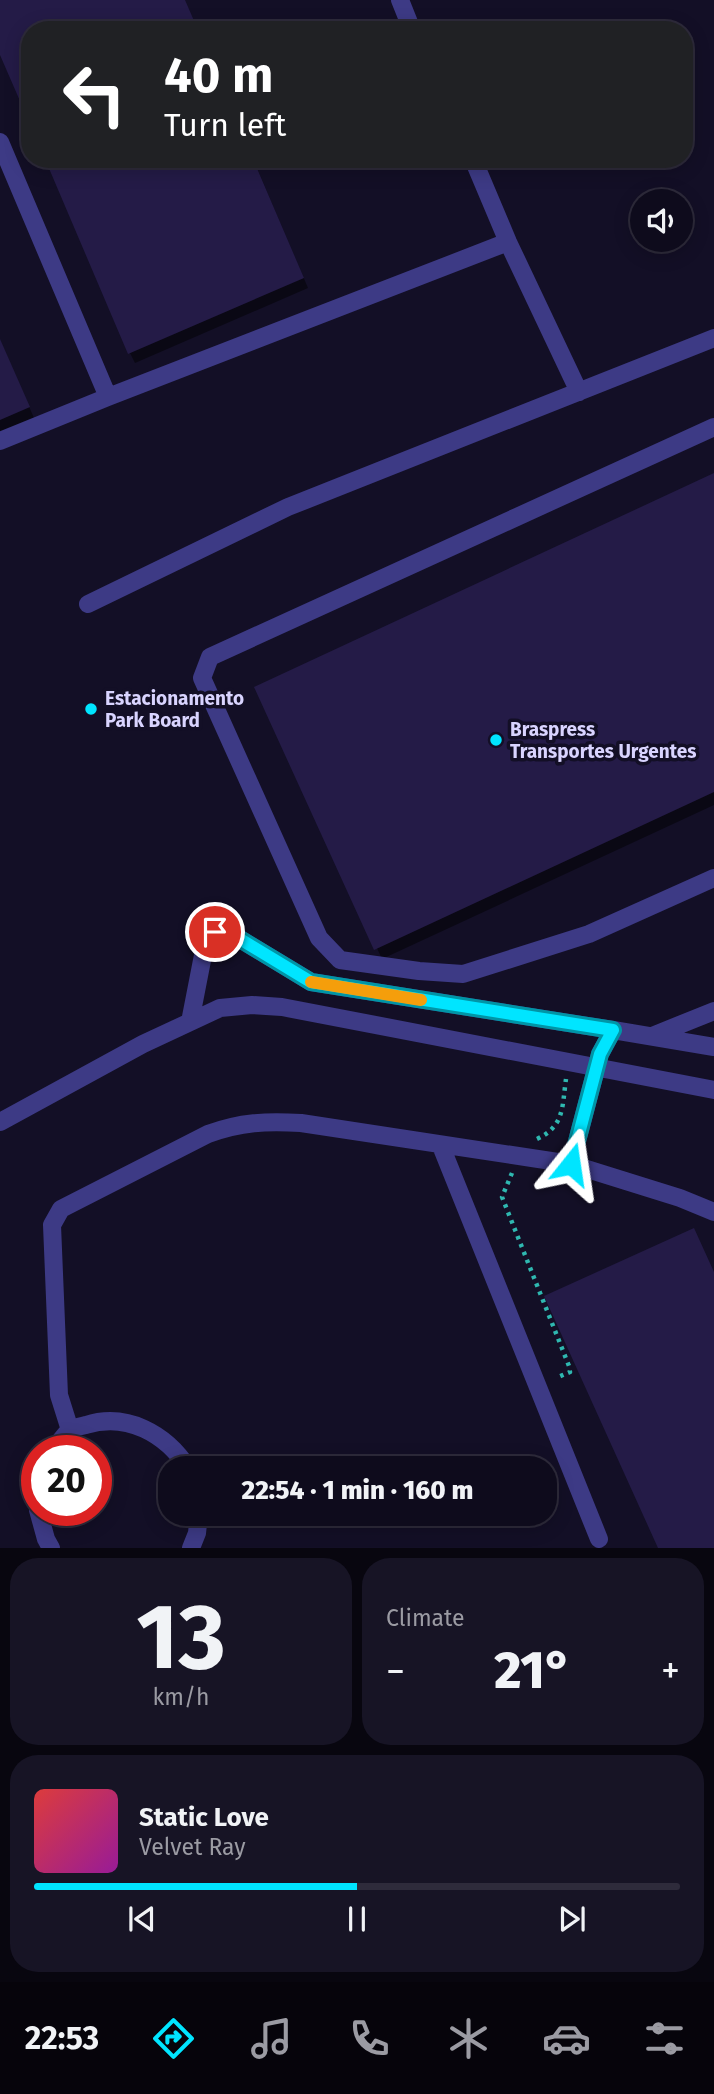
<!DOCTYPE html>
<meta charset="utf-8">
<style>
body{margin:0;font-family:"Fira Sans",sans-serif;background:#171425;color:#f1f3f6;height:100vh;display:flex;flex-direction:column;font-size:26px;white-space:nowrap}
*{box-sizing:border-box;margin:0}
p{font-size:23px;color:#9b9ba3}
.icon{flex:none;width:38px;height:38px;fill:none;stroke:currentColor;stroke-width:2;stroke-linecap:round;stroke-linejoin:round}
.map{position:relative;height:1548px;overflow:hidden}
.drawer{display:flex;flex-direction:column;gap:10px;padding:10px;background:#08060f;flex:1}
.drawer>*{flex:none}
.guide{position:absolute;left:21px;top:21px;width:672px;height:147px;border-radius:28px;box-shadow:0 4px 18px #0003,0 0 0 2px #2e2b3b;background:#202124;color:#fff;overflow:hidden}
.buttons{position:absolute;left:630px;top:189px;display:grid;gap:14px}
.buttons a{display:grid;place-items:center;width:63px;height:63px;border-radius:50%;background:#0e0b1c;box-shadow:0 4px 18px #0003,0 0 0 2px #2e2b3b;font-size:35px}
.speed{position:absolute;left:21px;top:1435px;display:flex;gap:14px;font-size:35px;font-weight:700;text-align:center}
.speed>*{display:grid;place-content:center;width:91px;height:91px;border-radius:50%;background:#0e0b1c;box-shadow:0 4px 18px #0003,0 0 0 2px #2e2b3b;line-height:1}
.speed .limit{border:10px solid #d22;background:#fff;color:#111}
.pin{position:absolute;display:grid;place-items:center;width:60px;height:60px;color:#fff;margin:-30px;border:4px solid #fff;border-radius:50%;box-shadow:0 2px 7px #0007}
.me{position:absolute;width:77px;margin:-38px;rotate:15deg;stroke-linejoin:round;filter:drop-shadow(0 0 5px #0008)}
.turn{display:flex;align-items:center;gap:24px;height:147px;padding:0 28px;font-size:32px}
.turn .icon{width:91px;height:91px;stroke-width:2.5}
.turn b{display:block;font-size:49px;line-height:60px}
.big{font-size:52px;font-weight:800;line-height:1.1}
.drawer .tile{flex:1;display:flex;flex-direction:column;justify-content:center;gap:10px;min-width:0;padding:0 24px;border-radius:28px;background:#171425}
.drawer .dial{align-items:center;gap:0}
.dial b{font-size:91px;line-height:1}
.song{display:flex;align-items:center;gap:21px}
.cover{width:84px;height:84px;border-radius:10px;background:linear-gradient(135deg,hsl(0 70% 55%),hsl(300 70% 35%))}
.played{height:7px;border-radius:4px;background:linear-gradient(90deg,#00e5ff 50%,#2e2b3b 50%)}
.keys{display:flex;justify-content:space-around;direction:ltr}
.heat{display:flex;justify-content:space-between;align-items:center;font-size:38px;direction:ltr}
.drawer .tiles{flex:1;display:grid;gap:10px;grid-template-columns:1fr 1fr}
.tile:last-child{grid-column:span 2}
.trip{position:absolute;left:158px;top:1456px;width:399px;height:70px;border-radius:28px;background:#0e0b1c;box-shadow:0 4px 18px #0003,0 0 0 2px #2e2b3b;font-weight:800;line-height:70px;text-align:center}
.dock{display:flex;height:112px;justify-content:space-around;align-items:center;background:#06040b;color:#9b9ba3}
.dock .icon{width:49px;height:49px}
.dock .current{color:#00e5ff}
.dock b{font-size:32px;color:#f1f3f6}
.map>svg:first-child{display:block}
.shadow{fill:#0007}
.building{fill:#241b47}
.lines{fill:none;stroke-linecap:round;stroke-linejoin:round}
.path{stroke:#2fb8b0;stroke-width:4.5;stroke-dasharray:3.5 5;stroke-linecap:butt}
.minor{stroke:#3d3a85;stroke-width:18}
.route-casing{stroke:#0095a6;stroke-width:18}
.route{stroke:#00e5ff;stroke-width:12}
.slow{stroke:#f59e0b;stroke-width:12}
.poi-dot{fill:#00e5ff;stroke:#130f26;stroke-width:2.5}
.labels{text-anchor:middle;dominant-baseline:central;stroke-width:7;stroke-linejoin:round;paint-order:stroke}
.poi-label{font-size:19px;font-weight:bold;fill:#d9d4ff;stroke:#130f26;text-anchor:start}
</style>
<div class="map">
<svg width="714" height="1548" viewBox="0 0 714 1548">
<rect width="100%" height="100%" fill="#130f26"/>
<path class="shadow" d="M253,159l55,129 -173,75 -5,-10z
M0,340l34,78 -34,15z
M714,475v330l-332,154 -126,-271z"/>
<path class="building" d="M0,0h185l13,30h-168v94l-30,-69z
M45,159h208l51,119 -176,76z
M0,339l30,68 -30,13z
M714,473v319l-340,158 -120,-263z
M694,1228l20,44v276h-56l-114,-252z"/>
<g class="lines">
<path class="path" d="M537,1139c28,-13 25,-33 29,-60
M512,1173l-10,24 67,169 1,6 -14,6"/>
<path class="minor" d="M400,0l12,30
M0,142l108,255
M473,159l35,83 71,150
M714,427l-504,230 -8,21 117,260 21,22 79,11 44,3 126,-40 125,-56
M0,441l108,-44 400,-155
M88,604l200,-97 426,-169
M190,1022l15,-77 10,-13 20,4 76,46 302,48
M652,1036l62,-25
M0,1122l143,-78 77,-36 32,-3 30,2 432,83
M441,1146l158,393
M571,1164l29,-110 13,-24 101,17
M70,1430l-11,-35 -7,-170 9,-16 147,-75c33,-12 58,-13 93,-11l270,41 109,34 34,14
M53,1451c5,-6 11,-17 17,-21 4,-3 12,-4 16,-5 41,-13 80,9 102,43
M38,1510l8,29 5,9
M191,1548l6,-15 2,-19"/>
</g>
<g class="lines">
<defs>
<path id="route" d="M215,932l20,4 76,46 302,48 -13,24 -29,110"/>
</defs>
<use href="#route" class="route-casing"/>
<use href="#route" class="route"/>
<path class="slow" d="M311,982l110,18"/>
</g>
<g class="poi-dot">
<circle cx="91" cy="709" r="7"/>
<circle cx="496" cy="740" r="7"/>
</g>
<g class="labels">
<g class="poi-label">
<text x="105" y="698">Estacionamento<tspan x="105" dy="22">Park Board</tspan></text>
<text x="510" y="729">Braspress<tspan x="510" dy="22">Transportes Urgentes</tspan></text>
</g>
</g>
</svg>
<div class="buttons">
<a><svg class="icon" aria-label="sound" viewBox="0 0 24 24"><path d="M4 9h4l5-4v14l-5-4H4zM17 9q2 3 0 6"/></svg></a>
</div>
<div class="speed"><div class="limit">20</div></div>
<div class="pin" style="left:215px;top:932px;background:#d93025"><svg class="icon" aria-label="arrive" viewBox="0 0 24 24"><path d="M6 21V4h12l-3 4 3 4H6"/></svg></div>
<svg class="me" style="left:571px;top:1164px" viewBox="-20 -20 40 40"><path d="M0-17L14 15 0 8-14 15z" fill="#00e5ff" stroke="#fff" stroke-width="4"/></svg>
<div class="trip">22:54 · 1 min · 160 m</div>
<div class="guide">
<div class="turn"><svg class="icon" aria-label="left" viewBox="0 0 24 24"><path d="M17 20v-9H6M10 6l-5 5 5 5"/></svg><div><b>40 m</b>Turn left</div></div>
</div>
</div>
<section class="drawer">
<div class="tiles">
<div class="tile dial"><b>13</b><p>km/h</p></div>
<div class="tile"><p>Climate</p>
<div class="heat"><a>−</a><b class="big">21°</b><a>+</a></div>
</div>
<div class="tile">
<div class="song"><i class="cover"></i><div><b>Static Love</b><p>Velvet Ray</p></div></div>
<div class="played"></div>
<div class="keys"><svg class="icon" aria-label="previous" viewBox="0 0 24 24"><path d="M18 5L8 12l10 7zM5 5v14"/></svg><svg class="icon" aria-label="pause" viewBox="0 0 24 24"><path d="M8 5v14M16 5v14"/></svg><svg class="icon" aria-label="next" viewBox="0 0 24 24"><path d="M6 5l10 7-10 7zM19 5v14"/></svg></div>
</div>
</div>
</section>
<nav class="dock">
<b>22:53</b>
<svg class="icon current" aria-label="directions" viewBox="0 0 24 24"><path d="M12 3l9 9-9 9-9-9zM9 14v-3h6M13 9l2 2-2 2"/></svg>
<svg class="icon" aria-label="music" viewBox="0 0 24 24"><path d="M9 18V5l10-2v13"/><circle cx="6" cy="18" r="3"/><circle cx="16" cy="16" r="3"/></svg>
<svg class="icon" aria-label="phone" viewBox="0 0 24 24"><path d="M5 4h4l2 5-3 2q2 4 5 5l2-3 5 2v4C11 20 4 13 5 4z"/></svg>
<svg class="icon" aria-label="climate" viewBox="0 0 24 24"><path d="M12 3v18M4 7l16 10M4 17L20 7"/></svg>
<svg class="icon" aria-label="car" viewBox="0 0 24 24"><path d="M5 17H2v-5l4-1 3-4h7l3 4 3 1v5h-3M9 17h6M6 11h13"/><circle cx="7" cy="17" r="2"/><circle cx="17" cy="17" r="2"/></svg>
<svg class="icon" aria-label="filters" viewBox="0 0 24 24"><path d="M4 7h16M4 17h16"/><circle cx="9" cy="7" r="2"/><circle cx="15" cy="17" r="2"/></svg>
</nav>
